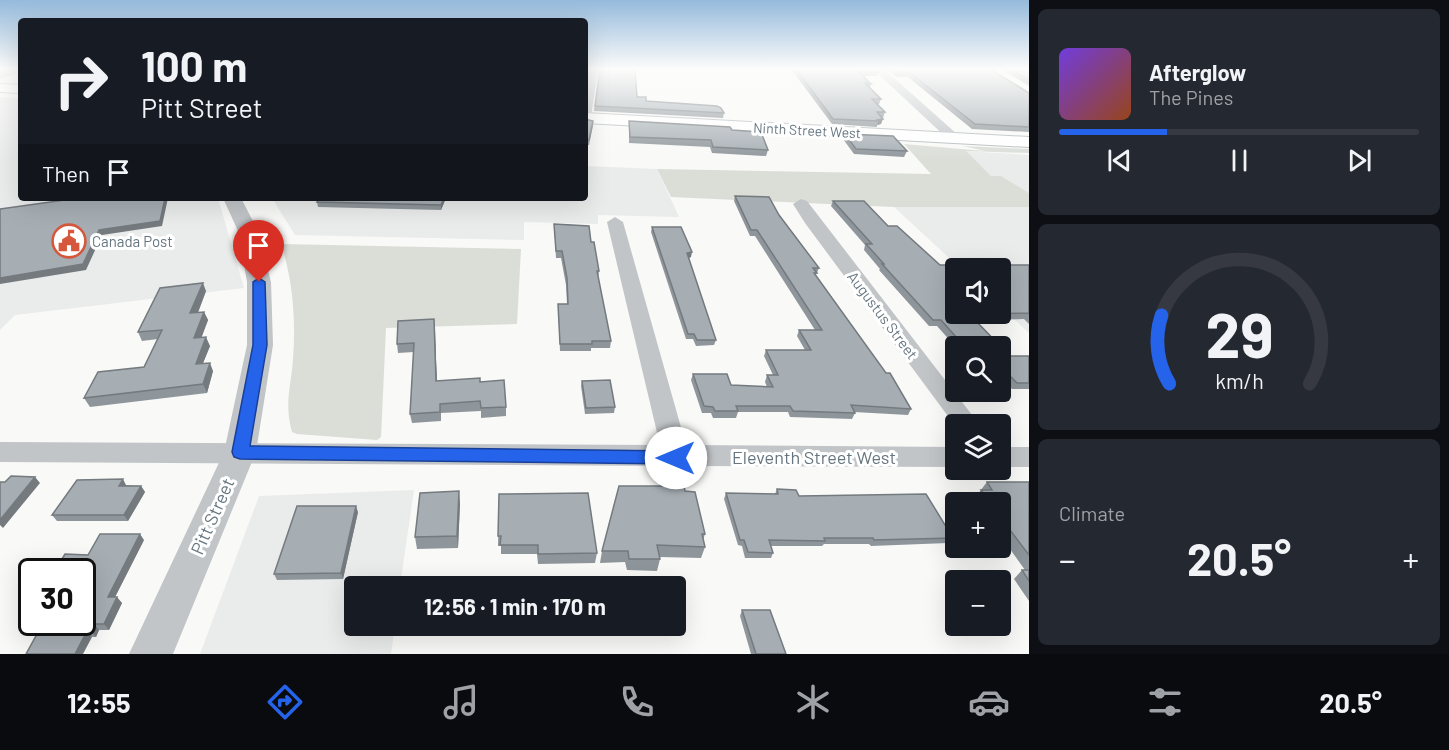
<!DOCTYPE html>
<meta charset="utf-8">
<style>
body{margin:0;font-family:Barlow,sans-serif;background:#242831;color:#f1f3f6;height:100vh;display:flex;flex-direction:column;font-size:22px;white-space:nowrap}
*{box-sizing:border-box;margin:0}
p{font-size:20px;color:#9ea1a6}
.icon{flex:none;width:33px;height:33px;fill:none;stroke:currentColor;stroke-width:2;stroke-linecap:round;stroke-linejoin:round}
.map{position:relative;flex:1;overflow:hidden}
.sheet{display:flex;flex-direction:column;gap:9px;padding:9px;background:#0d0f14;width:420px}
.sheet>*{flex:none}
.hud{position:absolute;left:18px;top:18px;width:570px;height:183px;border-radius:6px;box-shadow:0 6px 24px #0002;background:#171b24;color:#f1f3f6;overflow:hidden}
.fabs{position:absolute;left:945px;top:258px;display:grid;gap:12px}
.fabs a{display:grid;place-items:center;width:66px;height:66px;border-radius:6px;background:#171b24;box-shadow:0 6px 24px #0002;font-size:30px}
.speed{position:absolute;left:18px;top:558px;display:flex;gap:12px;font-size:30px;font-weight:700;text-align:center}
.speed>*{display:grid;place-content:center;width:78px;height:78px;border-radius:50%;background:#171b24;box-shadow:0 6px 24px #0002;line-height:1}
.speed .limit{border:3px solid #111;border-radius:9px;background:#fff;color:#111}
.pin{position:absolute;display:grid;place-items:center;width:51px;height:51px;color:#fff;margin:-62px -26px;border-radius:50% 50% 50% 0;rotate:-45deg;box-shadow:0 0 6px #0007}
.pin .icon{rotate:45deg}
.me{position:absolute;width:66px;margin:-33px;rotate:270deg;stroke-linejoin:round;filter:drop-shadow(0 0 4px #0008)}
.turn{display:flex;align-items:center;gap:21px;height:126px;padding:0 24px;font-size:27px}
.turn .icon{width:78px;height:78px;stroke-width:2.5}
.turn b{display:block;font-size:42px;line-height:51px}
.then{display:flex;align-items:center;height:57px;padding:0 24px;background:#0003;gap:12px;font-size:22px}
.big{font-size:45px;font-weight:700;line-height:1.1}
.sheet .tile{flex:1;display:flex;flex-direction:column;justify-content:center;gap:9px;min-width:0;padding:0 21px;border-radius:9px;background:#242831}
.sheet .dial{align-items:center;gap:0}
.dial svg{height:156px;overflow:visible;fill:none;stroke:#363941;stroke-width:7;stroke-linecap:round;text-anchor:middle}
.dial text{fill:#f1f3f6;stroke:none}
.song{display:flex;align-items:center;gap:18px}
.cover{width:72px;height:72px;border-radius:9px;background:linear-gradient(135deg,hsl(260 70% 55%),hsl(20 70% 35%))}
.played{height:6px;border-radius:3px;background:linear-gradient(90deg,#2563eb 30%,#363941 30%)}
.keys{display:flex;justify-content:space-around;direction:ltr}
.heat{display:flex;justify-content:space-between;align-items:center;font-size:33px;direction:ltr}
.trip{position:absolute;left:344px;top:576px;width:342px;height:60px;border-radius:6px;background:#171b24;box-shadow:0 6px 24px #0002;font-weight:700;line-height:60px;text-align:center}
.menu{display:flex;height:96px;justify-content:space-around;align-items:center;background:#090b0e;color:#9ea1a6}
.menu .icon{width:42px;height:42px}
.menu .on{color:#2563eb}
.menu b{font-size:27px;color:#f1f3f6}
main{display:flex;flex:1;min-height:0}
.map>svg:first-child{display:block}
.built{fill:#eaebeb}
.green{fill:#daded7}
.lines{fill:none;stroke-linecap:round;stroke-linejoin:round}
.secondary-casing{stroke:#b3b9bd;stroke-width:2}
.minor{fill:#c1c5c8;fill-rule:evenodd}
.tertiary{fill:#c1c5c8;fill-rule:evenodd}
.secondary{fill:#fff;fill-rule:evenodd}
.wall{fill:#8f969b}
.shaded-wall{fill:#747a7e}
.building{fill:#a6aeb4;stroke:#747a7e;stroke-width:1.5;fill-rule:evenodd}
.route{fill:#2563eb;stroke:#184099;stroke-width:1.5}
.labels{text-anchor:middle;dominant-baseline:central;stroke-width:6;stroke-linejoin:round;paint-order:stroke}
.far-street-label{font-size:14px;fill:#667680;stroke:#fff}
.poi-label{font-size:15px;fill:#667680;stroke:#fff;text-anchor:start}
.street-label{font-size:15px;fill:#667680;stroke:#fff}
.near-street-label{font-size:18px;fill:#667680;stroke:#fff}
</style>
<main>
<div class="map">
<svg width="1029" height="654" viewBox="0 0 1029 654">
<rect width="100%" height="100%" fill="#f9f9f7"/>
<path class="built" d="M0,97l21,1v100h197l26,90 -229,27 -15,15z
M965,151l64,4v38l-28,-17h-10z
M585,166l72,3 22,48 -81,-2v9l-74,-2v18l-229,-5 -23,-37h313z
M894,207h135v126l-28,-26 -1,-39h-40z
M414,490l-14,96h-46v40h41l-4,28h-191l59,-158z"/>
<path class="green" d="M904,144l81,7 -22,-5 66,3v4l-63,-2 25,25h10l28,17v14h-135l-223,-10 -14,-28 274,5z
M281,244l240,5 -4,75 -131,4 -5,109 -4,3 -80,-6 -5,-2c-8,-29 -1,-44 1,-73 3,-38 0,-79 -12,-115z"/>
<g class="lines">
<defs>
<path id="secondary" d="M0,84l21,1v8l-21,-1z
M585,113l444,24v10l-444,-24z"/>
</defs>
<use href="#secondary" class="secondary-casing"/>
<path class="minor" d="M588,69h10l-7,48 -6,4v-35z
M873,69h11l74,66 2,3 -2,3h-8z
M801,199l6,2 172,223h-23v3l-151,-204 -12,-19z
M615,217l8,5 63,223 270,2v20l-272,-1 -8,3 -8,-3 -668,-4v-20l660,3 -53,-223z
M1000,447h29v20h-29z"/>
<path class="tertiary" d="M5,69h16v3l-21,7v-8z
M223,198h18l17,33 13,51 2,63 -17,107 -83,202h-44l95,-202 23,-107v-63l-9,-51z"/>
<use href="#secondary" class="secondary"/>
</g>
<path class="wall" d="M600,69l37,28 9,4 78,12 -1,5 -129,-7z
M791,69h85l3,3 -2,4h-14l8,8 -1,4 11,11 -2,5h-2l8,8 -2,6h-1l-1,6 -4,1v2l-45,-3z
M887,69h103l39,24v39l-57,-3 -64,-52h-12z
M1001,69h28v17z
M585,119l8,7 -4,19h-4z
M629,121l103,9 36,20 -2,6 -54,-3 -2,-6 -81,-4z
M845,134l62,17 -3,6 -50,-3 -11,-15z
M735,196l44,19 40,53 -3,7 95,134 -3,6 -54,-3 1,1 -3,6 -62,-2 -2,-5h-50l-2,6h-23l-2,-5h-9l-11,-33 2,-6 38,11 36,2 -2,-5 2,-7h6l-9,-19 2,-6h39l-8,-14 2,-6h16l-60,-94h-5l-16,-35z
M320,198h126l-5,12 -123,-3 -1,-5z
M833,201l55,25 52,39h89v59l-5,-5 -45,1 -1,3 32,33h19v33h-17l-12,-12v-31h-34l-2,-2h-11l-16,-18h-8l-50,-56 1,-1 -16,-19 1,-5 -34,-39z
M554,224l37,18 8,29 -1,7 13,63 -1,7h-19v3h-31l-2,-47h9l-1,-19 -5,-27h-5z
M652,227l39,30 -2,1 27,82 -2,5 -18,1 -3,-7h-7l-35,-107z
M206,291l-8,22 6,-1 4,8 -7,18 9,8 -7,17 10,8 -6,22 -117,14 -6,-9 60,-31 14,-28 -16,2 -4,-9z
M434,319l3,62 43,1 26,25v9l-25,2v-7l-40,2v8l-29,2 -2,-9 4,-62 -16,1 -1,-9z
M582,381l33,26 -1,6 -29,1 -4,-28z
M987,482h42v119l-15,-22 8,-9h3l-25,-35v-33h-23l-3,-3z
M126,485l15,1 4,6 -17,29h-71l-5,-6z
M777,489l22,7 154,42 -5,5 -77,3 -2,-2h-45l-2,2h-51l2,7 -2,5h-26l-3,-12 -4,-1 -14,-46 2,-6 49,1z
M685,491l20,43 -2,6 2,7 -4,11 -41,-1v2l-3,12 -30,-1 -2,-8 -25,1 2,-12z
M499,494l98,59 -2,10 -57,1 -1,-10h-36v-8h-3z
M460,503l-2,45 -41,1 -2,-12z
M358,512l-15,67 -66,1 -3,-6z
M144,540l-29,57 7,6 -13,27h-10l-3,7h-4l-51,-10 -4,-4 45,-1 6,-67z
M742,610l44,44h-35l-11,-38z"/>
<path class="shaded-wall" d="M883,119l-2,5 -4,1 1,-4 -1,-1z
M165,198h3l-6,28 -60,9 -16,35 -86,14v-6z
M444,198h2l-5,12v-5z
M692,252l-1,5 -5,2 1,-6z
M203,283l3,8 -12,31 -4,-9z
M204,312l4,8 -10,27 -4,-9z
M434,319l1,9 2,63 -1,-10z
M206,337l4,9 -11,27 -3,-9z
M210,363l3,8 -6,22 -4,-9z
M35,477l5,6 -37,45 -3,-3v-5z
M123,479l3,6 -4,7 -3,-6z
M141,486l4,6 -17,29 -4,-6z
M459,491l1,12 -2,45 -1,-12z
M356,506l2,6 -15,67 -2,-6z
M140,534l4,6 -32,63 -4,-6z
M117,597l5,6 -13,27 -5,-6z
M94,624l5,6 -3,7 -5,-6z
M87,631l5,6 -9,17h-8z"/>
<path class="building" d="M600,69h35l2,28h9v4l71,5 4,2 3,5 -129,-7z
M796,69h80l3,3 -21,-1 13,13 -6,-1 16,16h-9l13,13h-8l6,7 -6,1 1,1 -45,-2z
M894,69h96l39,24v34l-54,-3 -65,-51 -12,-1z
M1011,69h18v11z
M585,119l8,2 -4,19h-4z
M629,121l101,6 2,3 29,2 7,18 -55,-3 -2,-7 -81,-3z
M845,134l48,2 14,15 -51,-2z
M735,196l34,1 10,18 40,53h-6l4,5h-3l72,100h4l21,36 -60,-4 4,8 -62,-2 -3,-5h-54l2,5h-23l-2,-4 -9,-1 -11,-32h34l4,11 42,2 -6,-12h11l-12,-25h45l-12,-20h23l-65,-100h-6z
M79,198h86l-5,23 -61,9 -16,34 -83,14v-69z
M320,198h124l-3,7 -124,-3z
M833,201h31l24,25h9l43,39h89v49l-1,-1 -54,1 6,5h-6l36,37h19v27h-12l-17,-17v-20h-24l-8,-8h-11l-16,-18h-8l-51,-56h2l-18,-20h6zM956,268h44v46h-44z
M554,224l35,2 2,16h3l5,29h-2l14,70h-19v3h-32l-2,-40h10l-1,-26 -5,-27h-6z
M652,227h29l11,25 -5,1 29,87h-19l-3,-6h-6z
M203,283l-13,30 14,-1 -10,26 12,-1 -10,27 14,-1 -7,21 -119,14 14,-26 46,-5 18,-37 -24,2 22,-44z
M434,319l2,62 44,-3v4l24,-2 2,27 -25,1 -1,-7 -40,3v8l-30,2 4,-71 -17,1 1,-23z
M610,380l5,27 -29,1 -4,-27z
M11,476l24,1 -35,43v-38h5z
M123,479l-4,7h22l-17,29h-72l25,-35z
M987,482h42v73l-29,-38v-15h-10l-9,-12h11z
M619,486h65l1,5 10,1 10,42h-3l3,13 -48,-2 3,14h-31l-1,-8h-26z
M777,489l19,1 3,6 127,-2 27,44 -79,2 -1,-2h-49l1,3 -56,-1 4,13 -25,-1 -4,-12h-4l-14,-47 52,1z
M459,491l-2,45 -42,1 5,-44z
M588,493l9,60 -59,1v-9h-38l1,-9h-3l1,-42z
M297,506h59l-15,67 -67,1z
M100,534h40l-32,63h9l-13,27h-10l-3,7h-4l-12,23h-49l17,-31 -6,-1h45v-50h-28l11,-18 23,1z
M1022,570h7v11z
M742,610h28l16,44h-30z"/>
<linearGradient id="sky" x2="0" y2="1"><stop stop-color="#95badb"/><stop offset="0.43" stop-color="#fcfcfb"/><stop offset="1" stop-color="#fcfcfb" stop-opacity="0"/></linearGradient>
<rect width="1029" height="161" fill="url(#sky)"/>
<path class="route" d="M259,278l6,4 2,63 -17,101 426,5 7,2 2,5 -2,4 -7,2 -436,-5 -6,-2 -2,-5 21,-107v-63z"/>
<defs>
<symbol id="civic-ring" viewBox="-11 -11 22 22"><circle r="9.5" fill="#fff" stroke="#d5583c" stroke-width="1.5"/><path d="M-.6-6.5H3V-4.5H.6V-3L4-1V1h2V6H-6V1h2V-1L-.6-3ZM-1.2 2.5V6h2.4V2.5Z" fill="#d5583c"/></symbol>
</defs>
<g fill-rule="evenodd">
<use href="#civic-ring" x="50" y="222" width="38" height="38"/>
</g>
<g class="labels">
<g class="far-street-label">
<text transform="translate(807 130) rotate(3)">Ninth Street West</text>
</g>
<g class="poi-label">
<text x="92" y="241">Canada Post</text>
</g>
<g class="street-label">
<text transform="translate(883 315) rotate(53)">Augustus Street</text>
</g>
<g class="near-street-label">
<text x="814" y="457">Eleventh Street West</text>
<text transform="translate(212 516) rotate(-66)">Pitt Street</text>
</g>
</g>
</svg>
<div class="fabs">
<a><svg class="icon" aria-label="sound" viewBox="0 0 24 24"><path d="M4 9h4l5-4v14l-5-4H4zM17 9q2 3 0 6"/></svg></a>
<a><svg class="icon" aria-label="search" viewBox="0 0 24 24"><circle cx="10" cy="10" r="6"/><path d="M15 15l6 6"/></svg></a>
<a><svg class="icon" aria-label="layers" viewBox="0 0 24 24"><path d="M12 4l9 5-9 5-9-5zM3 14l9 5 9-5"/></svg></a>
<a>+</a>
<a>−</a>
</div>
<div class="speed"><div class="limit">30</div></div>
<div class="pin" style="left:259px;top:282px;background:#d93025"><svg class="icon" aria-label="arrive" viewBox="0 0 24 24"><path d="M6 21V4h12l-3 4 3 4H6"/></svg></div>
<svg class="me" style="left:676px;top:458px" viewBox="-20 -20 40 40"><circle r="19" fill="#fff"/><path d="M0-13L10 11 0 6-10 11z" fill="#2563eb"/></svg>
<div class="trip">12:56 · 1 min · 170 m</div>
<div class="hud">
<div class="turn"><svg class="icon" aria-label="right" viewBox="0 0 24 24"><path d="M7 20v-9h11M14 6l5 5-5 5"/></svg><div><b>100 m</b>Pitt Street</div></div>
<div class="then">Then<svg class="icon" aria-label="arrive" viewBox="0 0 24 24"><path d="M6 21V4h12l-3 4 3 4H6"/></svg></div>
</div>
</div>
<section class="sheet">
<div class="tile">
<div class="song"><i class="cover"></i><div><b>Afterglow</b><p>The Pines</p></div></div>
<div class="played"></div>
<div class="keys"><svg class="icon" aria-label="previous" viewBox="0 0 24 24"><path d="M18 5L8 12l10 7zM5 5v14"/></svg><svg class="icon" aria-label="pause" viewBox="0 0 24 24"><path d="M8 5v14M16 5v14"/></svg><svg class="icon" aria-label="next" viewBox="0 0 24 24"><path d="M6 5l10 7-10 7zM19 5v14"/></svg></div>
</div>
<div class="tile dial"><svg viewBox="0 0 100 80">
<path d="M14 69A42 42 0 1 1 86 69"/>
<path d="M14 69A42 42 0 0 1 10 34" stroke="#2563eb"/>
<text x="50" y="56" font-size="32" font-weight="700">29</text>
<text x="50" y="72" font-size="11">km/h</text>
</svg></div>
<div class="tile"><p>Climate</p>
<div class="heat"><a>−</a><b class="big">20.5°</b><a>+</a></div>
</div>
</section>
</main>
<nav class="menu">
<b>12:55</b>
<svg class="icon on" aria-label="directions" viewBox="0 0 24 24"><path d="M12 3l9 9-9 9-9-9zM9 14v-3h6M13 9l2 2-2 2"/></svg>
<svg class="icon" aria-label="music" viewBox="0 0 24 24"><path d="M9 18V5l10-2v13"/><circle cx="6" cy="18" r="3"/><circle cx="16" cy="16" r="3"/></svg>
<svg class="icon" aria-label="phone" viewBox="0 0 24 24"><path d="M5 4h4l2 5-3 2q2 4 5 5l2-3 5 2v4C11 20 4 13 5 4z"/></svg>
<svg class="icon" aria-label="climate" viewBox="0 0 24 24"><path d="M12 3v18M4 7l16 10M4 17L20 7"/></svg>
<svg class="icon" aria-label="car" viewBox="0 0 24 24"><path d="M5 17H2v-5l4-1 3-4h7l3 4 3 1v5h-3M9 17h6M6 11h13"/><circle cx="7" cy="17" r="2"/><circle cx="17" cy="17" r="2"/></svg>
<svg class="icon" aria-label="filters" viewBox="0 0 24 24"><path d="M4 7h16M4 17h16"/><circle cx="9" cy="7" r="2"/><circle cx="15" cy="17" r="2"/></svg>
<b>20.5°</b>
</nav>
